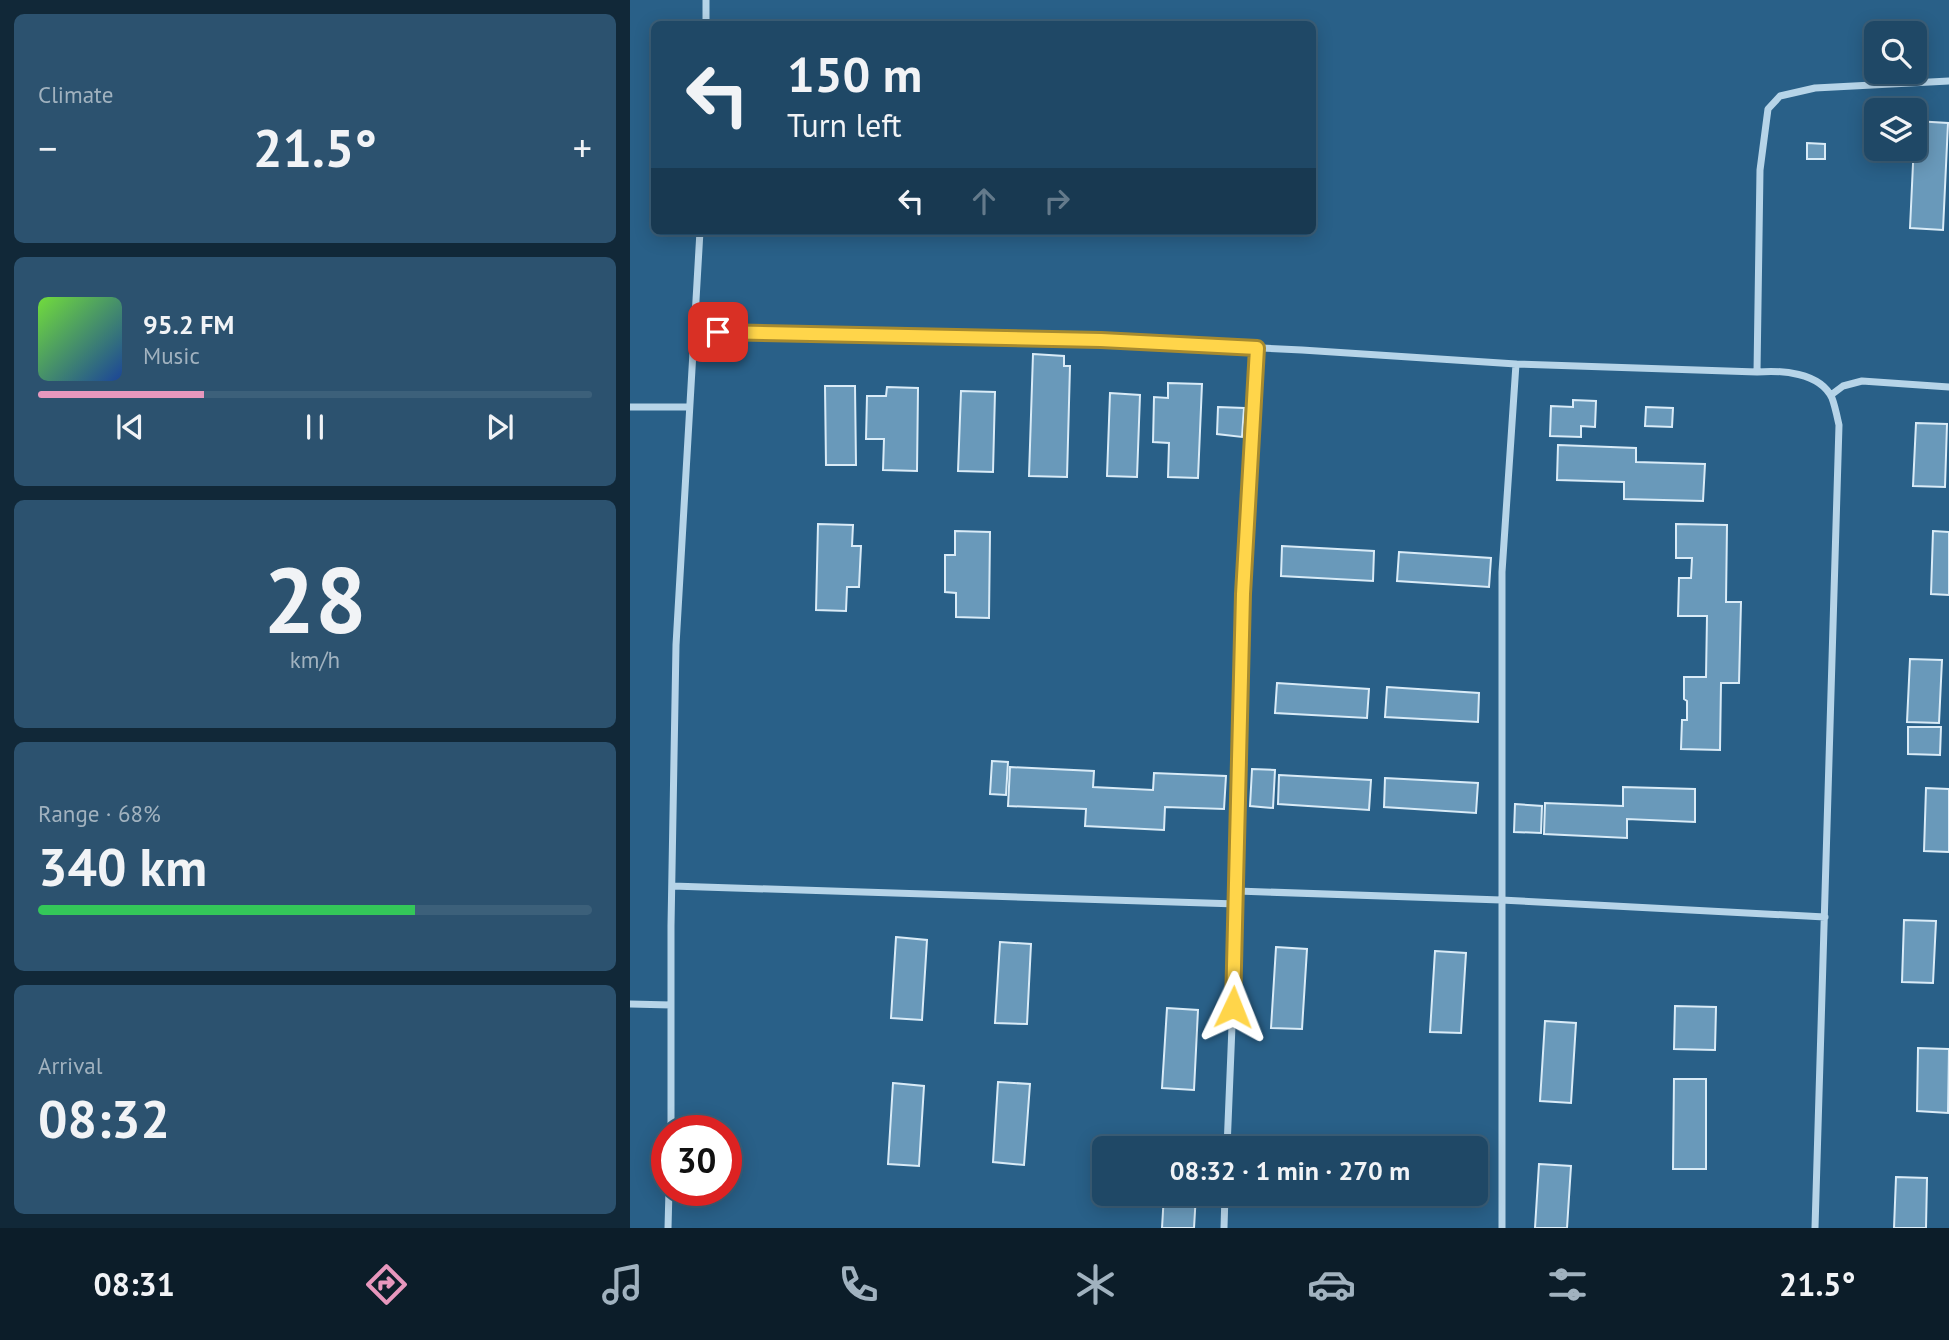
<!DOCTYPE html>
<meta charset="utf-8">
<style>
body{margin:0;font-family:"PT Sans",sans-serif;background:#2c526f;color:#f1f3f6;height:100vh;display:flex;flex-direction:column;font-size:26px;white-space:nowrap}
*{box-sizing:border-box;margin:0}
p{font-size:23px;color:#a1b2bf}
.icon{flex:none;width:38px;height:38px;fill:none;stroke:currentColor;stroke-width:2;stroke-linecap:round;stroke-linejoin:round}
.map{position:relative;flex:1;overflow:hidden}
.panel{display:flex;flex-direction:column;gap:14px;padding:14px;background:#112838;width:630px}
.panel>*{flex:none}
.banner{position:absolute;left:21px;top:21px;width:665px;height:214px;border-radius:10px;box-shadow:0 4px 18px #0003,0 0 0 2px #3c607a;background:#1f4866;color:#f1f3f6;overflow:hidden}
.buttons{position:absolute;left:1234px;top:21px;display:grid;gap:14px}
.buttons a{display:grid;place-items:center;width:63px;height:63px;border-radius:10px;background:#1f4866;box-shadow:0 4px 18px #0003,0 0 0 2px #3c607a;font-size:35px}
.speed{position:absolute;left:21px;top:1115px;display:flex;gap:14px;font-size:35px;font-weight:700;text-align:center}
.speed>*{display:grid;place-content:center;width:91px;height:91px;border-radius:50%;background:#1f4866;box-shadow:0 4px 18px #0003,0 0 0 2px #3c607a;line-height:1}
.speed .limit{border:10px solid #d22;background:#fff;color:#111}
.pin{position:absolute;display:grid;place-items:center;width:60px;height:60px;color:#fff;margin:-30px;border-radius:14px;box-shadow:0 4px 10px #0006}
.me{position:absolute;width:77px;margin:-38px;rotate:2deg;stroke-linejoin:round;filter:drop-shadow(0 0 5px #0008)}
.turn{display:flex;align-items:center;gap:24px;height:147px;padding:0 21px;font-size:32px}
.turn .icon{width:91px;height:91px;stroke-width:2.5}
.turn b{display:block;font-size:49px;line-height:60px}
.lanes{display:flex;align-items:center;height:66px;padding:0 21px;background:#0003;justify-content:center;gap:35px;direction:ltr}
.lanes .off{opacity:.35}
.big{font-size:52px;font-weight:700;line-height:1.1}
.panel .widget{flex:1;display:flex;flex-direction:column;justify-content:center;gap:10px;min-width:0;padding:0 24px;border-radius:10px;background:#2c526f}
.panel .dial{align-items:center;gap:0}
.dial b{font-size:91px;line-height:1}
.song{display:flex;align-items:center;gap:21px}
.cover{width:84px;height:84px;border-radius:10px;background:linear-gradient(135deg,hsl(100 70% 55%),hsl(220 70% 35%))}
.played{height:7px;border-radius:4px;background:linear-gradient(90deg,#e797bd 30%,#3c607a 30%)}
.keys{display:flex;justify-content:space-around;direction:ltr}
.heat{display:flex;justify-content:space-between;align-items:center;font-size:38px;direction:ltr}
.charge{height:10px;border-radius:5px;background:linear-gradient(90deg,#34c759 68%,#3c607a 0)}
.trip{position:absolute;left:462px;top:1136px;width:396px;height:70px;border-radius:10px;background:#1f4866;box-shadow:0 4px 18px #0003,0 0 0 2px #3c607a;font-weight:700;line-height:70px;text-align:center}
.tab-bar{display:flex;height:112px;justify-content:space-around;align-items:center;background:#0c1d29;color:#a1b2bf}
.tab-bar .icon{width:49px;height:49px}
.tab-bar .on{color:#e797bd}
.tab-bar b{font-size:32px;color:#f1f3f6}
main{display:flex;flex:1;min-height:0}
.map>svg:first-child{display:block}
.building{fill:#6999ba;stroke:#d9ebf7;stroke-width:2}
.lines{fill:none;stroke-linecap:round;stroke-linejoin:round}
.minor{stroke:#b6d4e8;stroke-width:7}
.route-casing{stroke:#a68a30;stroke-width:18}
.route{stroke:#ffd54a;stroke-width:12}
</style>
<main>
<section class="panel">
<div class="widget"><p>Climate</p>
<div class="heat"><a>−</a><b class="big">21.5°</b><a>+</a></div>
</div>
<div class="widget">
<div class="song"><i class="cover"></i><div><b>95.2 FM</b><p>Music</p></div></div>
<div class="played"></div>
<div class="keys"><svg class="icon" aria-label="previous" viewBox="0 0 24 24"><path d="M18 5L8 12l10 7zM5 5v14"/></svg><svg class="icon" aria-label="pause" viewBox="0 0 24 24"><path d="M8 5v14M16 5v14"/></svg><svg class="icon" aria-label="next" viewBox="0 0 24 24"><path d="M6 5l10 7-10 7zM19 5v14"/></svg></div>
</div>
<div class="widget dial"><b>28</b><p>km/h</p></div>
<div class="widget"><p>Range · 68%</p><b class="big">340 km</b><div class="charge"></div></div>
<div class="widget"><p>Arrival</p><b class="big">08:32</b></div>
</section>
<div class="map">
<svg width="1319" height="1228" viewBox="0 0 1319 1228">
<rect width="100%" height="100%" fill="#296088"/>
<path class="building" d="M1285,121l33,2 -5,107 -33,-2z
M1177,143l18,1v15h-18z
M403,354l31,2v10h6l-3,111 -38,-1z
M538,383l34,1 -4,94 -30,-1 1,-34 -16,-1 1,-45 14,1z
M195,386h30l1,79h-30z
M257,387l31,1 -1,83 -34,-1 1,-31h-18l1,-43h19z
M331,391l34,1 -2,80 -35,-1z
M480,393l30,2 -3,82 -30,-1z
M943,400l23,1 -1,26 -14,-1v11l-31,-1 1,-30 22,1z
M588,407l26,1 -2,29 -25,-3z
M1016,407l27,1 -1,19 -27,-1z
M1286,423l31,1 -2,63 -32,-1z
M928,445l78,3v14l69,2 -2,37 -79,-2v-17l-67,-2z
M188,524l35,1 -1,21h9l-2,41h-12l-1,24 -30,-1z
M1046,524l51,1 -1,77h15l-2,81h-18l-1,67 -39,-1 1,-29h5v-19l-3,-2v-22h22l1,-61h-29l1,-38h12l1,-20h-16z
M325,531l35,1 -1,86 -33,-1v-24l-11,-1v-37h10z
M1303,531l16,1v63l-18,-1z
M652,546l92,5 -1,30 -92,-5z
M769,552l92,6 -2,29 -92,-6z
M1280,659l32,1 -3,63 -32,-1z
M647,683l92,6 -2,29 -92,-5z
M757,687l92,6 -1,29 -93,-5z
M1278,727h33l-1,28 -32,-1z
M362,761l16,1 -2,33 -16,-1z
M380,767l84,4 -1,16 60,3 1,-17 72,3 -2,33 -59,-2 -1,23 -79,-4 1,-17 -78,-3z
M622,769l23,1 -2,38 -23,-2z
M649,775l92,5 -2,30 -91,-6z
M755,778l93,5 -2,30 -92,-6z
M993,787l72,2v33l-68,-3v19l-83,-4 1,-31 78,3z
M1296,788l23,1v63l-25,-1z
M885,804l27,2 -1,27 -27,-1z
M1274,920l32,1 -3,62 -31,-1z
M266,937l31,3 -5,80 -31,-2z
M370,942l31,2 -4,80 -32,-1z
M646,947l31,2 -5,80 -31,-1z
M805,951l31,2 -5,80 -31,-1z
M1045,1006l41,1 -1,43 -41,-1z
M537,1008l31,2 -4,80 -32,-2z
M915,1021l31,2 -5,80 -31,-2z
M1288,1048l31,1 -1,64 -31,-2z
M1044,1079h32v90h-33z
M368,1082l32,2 -6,81 -31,-3z
M263,1083l31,3 -5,80 -31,-2z
M909,1164l32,2 -4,62h-32z
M1266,1177l31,1 -1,50h-32z
M534,1194h32l-2,34h-32z"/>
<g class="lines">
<path class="minor" d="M76,24v-24
M66,331l405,9 201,10 214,14 241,8c23,-2 63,0 75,26 3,8 5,18 7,27l-24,803
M1127,372l3,-202 8,-61 12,-13 35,-8 134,-7
M1201,395l12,-9 19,-5 87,6
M0,407h59
M42,886l565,18
M607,891l264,9 324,17
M0,1004l41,1
M41,1130v-204l5,-281 24,-414
M597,1148l10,-244 6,-310 14,-246
M38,1228l1,-38
M594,1228l1,-34
M872,1228v-656l14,-208"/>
</g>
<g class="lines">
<defs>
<path id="route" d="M88,332l383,8 156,8 -14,246 -10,413"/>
</defs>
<use href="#route" class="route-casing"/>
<use href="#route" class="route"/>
</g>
</svg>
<div class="buttons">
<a><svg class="icon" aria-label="search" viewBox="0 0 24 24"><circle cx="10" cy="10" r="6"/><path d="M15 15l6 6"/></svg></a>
<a><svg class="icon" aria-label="layers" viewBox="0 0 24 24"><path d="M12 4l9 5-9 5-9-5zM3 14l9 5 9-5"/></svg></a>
</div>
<div class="speed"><div class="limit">30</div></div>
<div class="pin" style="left:88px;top:332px;background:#d93025"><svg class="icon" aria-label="arrive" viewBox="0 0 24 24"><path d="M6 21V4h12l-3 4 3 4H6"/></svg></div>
<svg class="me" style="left:603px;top:1007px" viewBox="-20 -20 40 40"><path d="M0-17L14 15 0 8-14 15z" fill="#ffd54a" stroke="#fff" stroke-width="4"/></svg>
<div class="trip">08:32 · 1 min · 270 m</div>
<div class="banner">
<div class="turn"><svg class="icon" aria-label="left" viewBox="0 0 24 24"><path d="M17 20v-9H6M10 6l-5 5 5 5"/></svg><div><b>150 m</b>Turn left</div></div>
<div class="lanes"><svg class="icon" aria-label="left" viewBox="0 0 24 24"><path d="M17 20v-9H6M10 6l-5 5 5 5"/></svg><svg class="icon off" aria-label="ahead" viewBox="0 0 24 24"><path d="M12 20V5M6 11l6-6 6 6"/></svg><svg class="icon off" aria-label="right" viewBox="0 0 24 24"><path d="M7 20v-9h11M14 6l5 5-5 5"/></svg></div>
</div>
</div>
</main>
<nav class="tab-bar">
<b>08:31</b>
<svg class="icon on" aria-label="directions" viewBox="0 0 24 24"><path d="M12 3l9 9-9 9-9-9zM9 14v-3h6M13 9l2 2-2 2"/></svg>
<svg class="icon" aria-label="music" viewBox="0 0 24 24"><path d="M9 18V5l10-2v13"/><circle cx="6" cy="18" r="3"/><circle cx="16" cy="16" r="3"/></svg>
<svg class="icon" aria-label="phone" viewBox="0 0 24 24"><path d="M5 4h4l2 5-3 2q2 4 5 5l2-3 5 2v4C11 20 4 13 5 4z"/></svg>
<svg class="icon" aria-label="climate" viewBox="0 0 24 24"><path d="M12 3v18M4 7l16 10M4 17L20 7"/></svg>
<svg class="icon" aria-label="car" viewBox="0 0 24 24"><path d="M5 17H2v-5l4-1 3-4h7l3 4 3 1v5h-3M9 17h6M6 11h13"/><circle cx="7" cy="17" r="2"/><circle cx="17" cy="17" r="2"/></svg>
<svg class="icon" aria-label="filters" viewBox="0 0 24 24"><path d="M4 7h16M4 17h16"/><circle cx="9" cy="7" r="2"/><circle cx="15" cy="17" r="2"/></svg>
<b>21.5°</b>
</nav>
